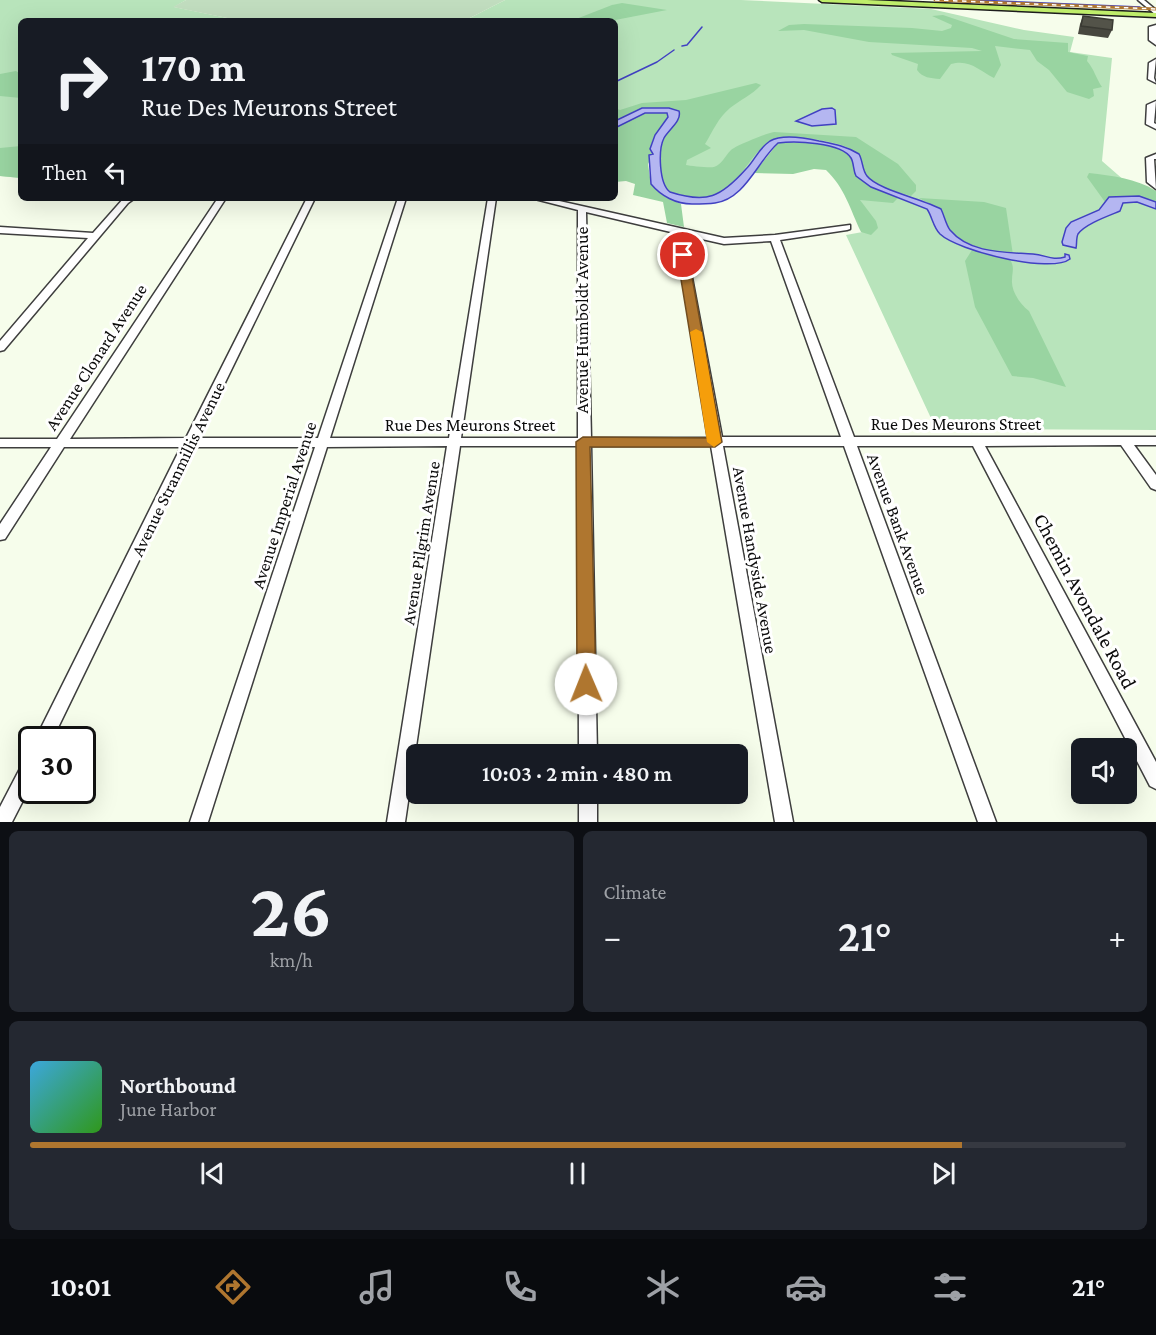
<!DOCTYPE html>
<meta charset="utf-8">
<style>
body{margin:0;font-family:"Crimson Pro",serif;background:#242831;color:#f1f3f6;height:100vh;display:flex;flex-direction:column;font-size:22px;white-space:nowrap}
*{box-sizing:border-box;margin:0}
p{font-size:20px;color:#9ea1a6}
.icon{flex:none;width:33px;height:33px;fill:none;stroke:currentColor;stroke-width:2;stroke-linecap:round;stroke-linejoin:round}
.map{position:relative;height:822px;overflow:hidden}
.side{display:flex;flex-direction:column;gap:9px;padding:9px;background:#0d0f14;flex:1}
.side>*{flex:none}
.guide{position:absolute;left:18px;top:18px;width:600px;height:183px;border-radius:9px;box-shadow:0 6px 24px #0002;background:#171b24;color:#f1f3f6;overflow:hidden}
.controls{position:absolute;left:1071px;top:738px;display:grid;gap:12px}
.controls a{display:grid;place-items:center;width:66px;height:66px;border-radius:9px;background:#171b24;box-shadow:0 6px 24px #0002;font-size:30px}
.speed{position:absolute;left:18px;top:726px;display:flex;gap:12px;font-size:30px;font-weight:700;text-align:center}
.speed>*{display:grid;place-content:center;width:78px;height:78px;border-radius:50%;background:#171b24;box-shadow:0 6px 24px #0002;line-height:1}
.speed .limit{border:3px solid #111;border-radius:9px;background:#fff;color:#111}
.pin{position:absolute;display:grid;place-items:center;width:51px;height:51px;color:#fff;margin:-26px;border:3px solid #fff;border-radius:50%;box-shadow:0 2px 6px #0007}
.me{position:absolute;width:66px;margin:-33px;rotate:359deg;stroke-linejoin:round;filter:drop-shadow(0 0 4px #0008)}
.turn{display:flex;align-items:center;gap:21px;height:126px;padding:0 24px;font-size:27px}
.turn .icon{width:78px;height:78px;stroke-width:2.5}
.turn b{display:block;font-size:42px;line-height:51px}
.then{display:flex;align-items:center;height:57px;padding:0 24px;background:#0003;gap:12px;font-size:22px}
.big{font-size:45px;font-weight:600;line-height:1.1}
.side .widget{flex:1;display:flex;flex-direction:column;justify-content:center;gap:9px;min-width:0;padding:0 21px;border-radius:9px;background:#242831}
.side .dial{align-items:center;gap:0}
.dial b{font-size:78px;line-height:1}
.song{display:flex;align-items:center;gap:18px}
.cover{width:72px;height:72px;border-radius:9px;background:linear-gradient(135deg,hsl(200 70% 55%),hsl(110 70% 35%))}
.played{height:6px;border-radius:3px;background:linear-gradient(90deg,#af762f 85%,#363941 85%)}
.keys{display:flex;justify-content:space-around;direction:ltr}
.heat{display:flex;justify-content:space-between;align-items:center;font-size:33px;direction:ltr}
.side .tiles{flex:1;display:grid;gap:9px;grid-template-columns:1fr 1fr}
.widget:last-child{grid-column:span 2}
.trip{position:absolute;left:406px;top:744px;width:342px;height:60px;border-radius:9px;background:#171b24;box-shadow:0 6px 24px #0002;font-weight:600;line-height:60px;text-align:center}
.dock{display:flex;height:96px;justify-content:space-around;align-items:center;background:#090b0e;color:#9ea1a6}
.dock .icon{width:42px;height:42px}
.dock .active{color:#af762f}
.dock b{font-size:27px;color:#f1f3f6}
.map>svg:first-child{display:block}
.green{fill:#b8e4bb}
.forest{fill:#99d4a1}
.cemetery{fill:#c1ddbf}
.water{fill:#b4b6f1;stroke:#4141c2;stroke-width:1.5}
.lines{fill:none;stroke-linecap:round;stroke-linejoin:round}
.stream{stroke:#4141c2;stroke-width:1.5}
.minor-casing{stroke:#3e3e3e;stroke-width:3}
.major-casing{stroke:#1c1c1c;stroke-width:3}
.minor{fill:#fff;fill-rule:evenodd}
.major{fill:#bfed6b;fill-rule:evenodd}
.rail-casing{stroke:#af762f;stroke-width:3}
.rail{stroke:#fff;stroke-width:1.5;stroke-dasharray:4.5;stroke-linecap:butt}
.wall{fill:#47473f}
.building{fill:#535349;stroke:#3a3a33;stroke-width:1.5}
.route{fill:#af762f;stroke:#724d1f;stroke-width:1.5}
.slow{fill:#f59e0b}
.labels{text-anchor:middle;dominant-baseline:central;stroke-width:6;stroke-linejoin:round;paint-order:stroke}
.street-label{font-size:18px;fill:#0b0b0b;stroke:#fff}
.near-street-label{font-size:21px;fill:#0b0b0b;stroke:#fff}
</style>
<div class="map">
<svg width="1156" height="822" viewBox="0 0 1156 822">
<rect width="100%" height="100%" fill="#f6fdeb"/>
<path class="green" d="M0,0h186l-12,7 68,14h-221v157l-21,-2z
M505,0h236l190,9 93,21 50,7 -4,15 42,6 -10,103 54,47v222l-220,-1 -90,-194 22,-4 -39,-89 -47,-4 -59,55 -61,-37 -20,-48 -27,13v-100h-151z"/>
<path class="forest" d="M622,3l45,7 -57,11h-39l41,-16z
M943,15l71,24 54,4v9l20,4 -1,5c7,8 9,17 15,26l-9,2 1,7 -5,3 -22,-7 -18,-22 -12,-9 -7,-11 -35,-4 6,19 -7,13c-16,-8 -24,-19 -43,-14l-11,15c-10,-1 -17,-1 -23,-9l1,-6 -26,-9 -1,-2 91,-2 -10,-3 -103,-6 -65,-12 -26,1 11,-6 15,-1 108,4 30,3 9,-3 1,-3 -20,-9z
M16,71l5,3v24l-21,-2v-22z
M756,83l5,2c-9,10 -21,15 -31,23 -12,10 -17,23 -25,36l6,4 -24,12 -1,5c4,1 24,3 28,2 8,-3 11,-11 17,-17 4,-4 36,-17 43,-18l82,5 42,27 18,21v6l-5,5c-15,-5 -36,-8 -45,-21 -5,-9 -3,-17 -12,-24 -14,-10 -54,-15 -71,-13 -40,3 -41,77 -103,57 -8,-2 -15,-4 -17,-13 -3,-11 -4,-28 0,-40 1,-6 7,-10 8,-16 1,-6 -1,-13 -2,-18h-27l-27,13v-13l5,2 22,-7 44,-3z
M655,112l12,1 1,4 -13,18 -4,10 2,9 -5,10 3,20 15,13 15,7 3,23 -17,-4 -4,-21 -30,-7 2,-11 -9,-3 -11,1v-54l30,-15z
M791,142c17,1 48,0 60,16 3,4 4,12 5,18l15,11 27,11 -5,5 -33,-3 16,21 2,7 -7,7 -10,-3c-11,-23 -16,-44 -35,-62l-12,-1 -21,5 -39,-1 24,-30z
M21,146v32l-21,-2v-28z
M1089,173c23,3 47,5 67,18v11c-16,-6 -30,-7 -47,-5l-4,5 -18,-25z
M919,198l65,4 22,6 7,47c-20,-2 -51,-9 -63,-26 -3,-4 -5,-12 -8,-18z
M972,250l38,10c5,7 2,12 2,20 -1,11 8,24 17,31l37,76 -33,-9 -21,-2 -37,-69 -10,-46z"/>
<path class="cemetery" d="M186,0h319l-41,21h-222l-69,-14z"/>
<path class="water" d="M642,108h27l10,3c3,10 -10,18 -15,27 -6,12 -5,46 6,54 37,12 51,5 76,-23 9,-9 12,-20 24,-28 12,-7 36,-3 49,0 15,3 27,5 40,13 4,7 3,16 8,22 11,14 56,23 74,33 3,6 5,16 9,21 20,24 56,22 83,24 13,1 19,7 32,3v-3l4,1 1,4c-19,15 -112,-8 -130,-25 -7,-7 -8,-18 -13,-25l-56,-22 -15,-11c-3,-6 -2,-13 -5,-18 -10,-16 -56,-17 -73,-15 -21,19 -33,56 -63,60 -7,1 -16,1 -23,1 -16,0 -31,-8 -41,-20l-2,-29 4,-1 -3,-5 5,-14 13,-18 -1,-4h-22l-30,15v-7z
M832,108l3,2 1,14 -24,2 -16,-5 26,-12z
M1139,196l17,6v7l-19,-7 -14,1 -3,8c-12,5 -35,13 -42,23 -2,4 -1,10 -2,14l-13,-3 -1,-3 4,-14 5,-6 28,-12 10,-13z"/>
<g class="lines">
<path class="stream" d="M976,0l164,7
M682,46l5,-1 15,-18
M615,82l42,-20 17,-12"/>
<defs>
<path id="minor" d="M1138,0h6l12,10v5z
M1156,25v20l-7,-5v-13z
M1156,59l-2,19 2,5 -8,-4 1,-16z
M1156,101l-2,22 2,1v5l-10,-5 1,-19z
M1156,154v5h-2l2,30 -9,-7 -1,-24z
M124,198h11l-7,5 -124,147 -4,1v-10l88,-103 -88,-5v-6l93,6z
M218,198h8l-156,241 116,-1 121,-240h8l-117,240h120l80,-240h8l-76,240h119l39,-240h8l-35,240h117v-228l-47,-12h15l178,40 51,-3 75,-10v4l-3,1 -67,10 74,197h302v8h-22l22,30v15l-5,-2 -30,-43 -136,1 171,316v27l-6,-3 -177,-340h-116l139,376h-18l-134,-376h-121l70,376h-18l-64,-376h-120l6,308h-18l-1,-308h-118l-55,376h-18l60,-376 -120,1 -119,375h-18l125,-375h-121l-142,293h-17l146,-293h-117l-59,92 -5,1v-16l51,-77h-51v-8h57zM586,212l89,21 34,205h-118zM684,235l40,9 47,-3 70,196h-119z
M32,755v28l-20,39h-12v-15l26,-50z
M579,794h18v28h-18z"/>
<path id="major" d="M819,0h48l289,13v4l-334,-15z"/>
</defs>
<use href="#minor" class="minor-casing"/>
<use href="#major" class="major-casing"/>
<use href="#minor" class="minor"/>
<use href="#major" class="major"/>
<defs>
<path id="rail" d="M935,0l221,9"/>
</defs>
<use href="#rail" class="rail-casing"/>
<use href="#rail" class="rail"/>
</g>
<path class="wall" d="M1083,16l29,14 -4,8 -30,-4 2,-10z"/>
<path class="building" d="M1083,16l30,4 -1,10 -31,-4z"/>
<path class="route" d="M683,251l5,4 34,187 -7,5h-125l6,237 -3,6 -7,3 -6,-3 -3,-6 -1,-242 7,-5 124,1 -30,-183z"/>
<path class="slow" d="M696,329l6,3 19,110 -7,5 -7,-5 -17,-110z"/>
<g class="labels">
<g class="street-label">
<text transform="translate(582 320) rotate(-90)">Avenue Humboldt Avenue</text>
<text transform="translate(96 357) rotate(-57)">Avenue Clonard Avenue</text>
<text x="956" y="424">Rue Des Meurons Street</text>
<text x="470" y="425">Rue Des Meurons Street</text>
<text transform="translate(178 469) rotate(-64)">Avenue Stranmillis Avenue</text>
<text transform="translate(284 505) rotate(-72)">Avenue Imperial Avenue</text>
<text transform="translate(898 524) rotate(70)">Avenue Bank Avenue</text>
<text transform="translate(421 543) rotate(-81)">Avenue Pilgrim Avenue</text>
<text transform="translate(755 560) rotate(80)">Avenue Handyside Avenue</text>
</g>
<g class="near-street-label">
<text transform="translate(1085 601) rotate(62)">Chemin Avondale Road</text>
</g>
</g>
</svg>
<div class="controls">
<a><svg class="icon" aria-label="sound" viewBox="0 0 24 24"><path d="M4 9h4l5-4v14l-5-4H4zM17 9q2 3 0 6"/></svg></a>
</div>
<div class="speed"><div class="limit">30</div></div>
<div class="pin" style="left:683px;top:255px;background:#d93025"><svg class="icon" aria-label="arrive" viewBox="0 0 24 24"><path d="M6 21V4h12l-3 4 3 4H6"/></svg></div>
<svg class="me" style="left:586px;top:684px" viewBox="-20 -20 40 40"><circle r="19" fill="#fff"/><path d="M0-13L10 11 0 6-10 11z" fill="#af762f"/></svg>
<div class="trip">10:03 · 2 min · 480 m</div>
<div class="guide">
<div class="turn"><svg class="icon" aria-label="right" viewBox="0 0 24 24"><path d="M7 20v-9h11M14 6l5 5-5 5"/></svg><div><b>170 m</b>Rue Des Meurons Street</div></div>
<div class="then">Then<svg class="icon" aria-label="left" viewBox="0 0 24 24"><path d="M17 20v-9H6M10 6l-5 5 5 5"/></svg></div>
</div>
</div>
<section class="side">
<div class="tiles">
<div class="widget dial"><b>26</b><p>km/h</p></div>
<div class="widget"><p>Climate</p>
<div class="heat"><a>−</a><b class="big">21°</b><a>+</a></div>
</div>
<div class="widget">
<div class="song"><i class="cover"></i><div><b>Northbound</b><p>June Harbor</p></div></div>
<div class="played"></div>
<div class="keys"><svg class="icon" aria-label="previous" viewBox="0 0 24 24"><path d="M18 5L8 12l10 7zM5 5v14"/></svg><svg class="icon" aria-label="pause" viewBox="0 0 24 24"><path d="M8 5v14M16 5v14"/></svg><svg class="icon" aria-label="next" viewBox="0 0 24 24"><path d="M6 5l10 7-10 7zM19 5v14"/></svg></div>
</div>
</div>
</section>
<nav class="dock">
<b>10:01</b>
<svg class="icon active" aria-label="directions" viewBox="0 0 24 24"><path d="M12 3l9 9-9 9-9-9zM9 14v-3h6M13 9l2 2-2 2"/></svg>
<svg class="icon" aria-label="music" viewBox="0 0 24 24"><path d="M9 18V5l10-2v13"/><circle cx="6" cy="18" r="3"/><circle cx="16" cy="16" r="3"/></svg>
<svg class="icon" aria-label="phone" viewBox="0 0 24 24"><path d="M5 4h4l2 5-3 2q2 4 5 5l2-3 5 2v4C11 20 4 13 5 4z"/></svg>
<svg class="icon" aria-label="climate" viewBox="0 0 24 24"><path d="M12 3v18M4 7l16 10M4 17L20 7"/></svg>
<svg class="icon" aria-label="car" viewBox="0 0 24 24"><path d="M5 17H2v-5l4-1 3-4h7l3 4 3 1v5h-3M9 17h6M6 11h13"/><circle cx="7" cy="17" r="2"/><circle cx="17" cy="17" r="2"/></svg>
<svg class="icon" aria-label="filters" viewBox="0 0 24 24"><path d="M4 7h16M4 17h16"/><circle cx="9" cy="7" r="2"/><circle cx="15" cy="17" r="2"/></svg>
<b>21°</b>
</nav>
